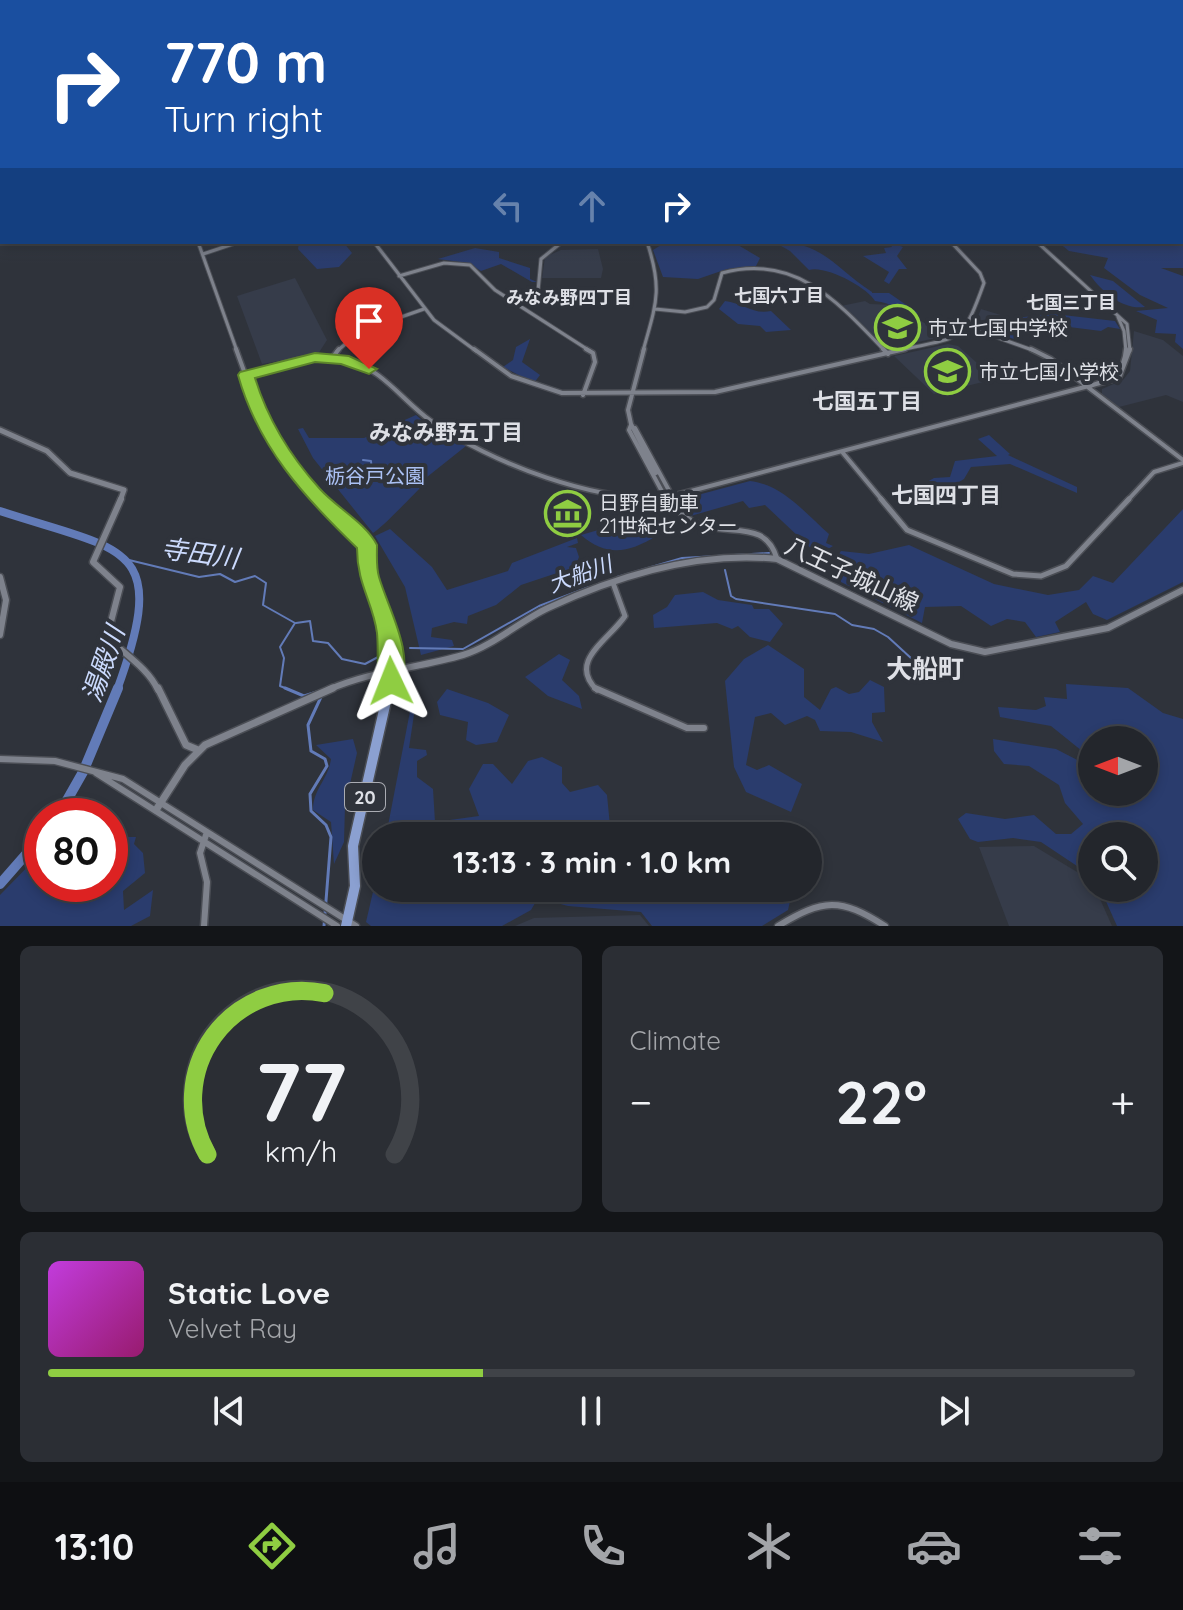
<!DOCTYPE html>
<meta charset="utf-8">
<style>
body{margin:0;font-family:Quicksand,"Noto Sans JP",sans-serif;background:#2b2e34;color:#f1f3f6;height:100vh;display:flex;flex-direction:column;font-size:30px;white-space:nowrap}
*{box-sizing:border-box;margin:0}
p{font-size:26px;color:#a3a5a9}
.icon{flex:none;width:44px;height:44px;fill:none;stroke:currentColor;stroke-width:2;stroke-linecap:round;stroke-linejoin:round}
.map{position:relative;height:926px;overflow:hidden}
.panel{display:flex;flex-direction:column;gap:20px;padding:20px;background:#131518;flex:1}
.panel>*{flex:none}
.guide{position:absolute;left:0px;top:0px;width:1184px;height:244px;box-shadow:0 4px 12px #0003,0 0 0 2px #404348;background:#1a4fa0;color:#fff;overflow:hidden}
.needle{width:52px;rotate:270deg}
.controls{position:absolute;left:1078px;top:726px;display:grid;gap:16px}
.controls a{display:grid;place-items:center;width:80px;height:80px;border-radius:50%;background:#23262c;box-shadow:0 4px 12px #0003,0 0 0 2px #404348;font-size:40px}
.speed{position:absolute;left:24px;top:798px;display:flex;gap:16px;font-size:40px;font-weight:700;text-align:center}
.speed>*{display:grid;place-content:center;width:104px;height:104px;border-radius:50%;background:#23262c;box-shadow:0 4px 12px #0003,0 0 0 2px #404348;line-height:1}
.speed .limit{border:12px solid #d22;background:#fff;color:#111}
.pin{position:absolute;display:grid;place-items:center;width:68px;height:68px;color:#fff;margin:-82px -34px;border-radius:50% 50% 50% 0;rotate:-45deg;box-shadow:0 0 8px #0007}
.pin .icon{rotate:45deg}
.me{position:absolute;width:88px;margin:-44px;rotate:358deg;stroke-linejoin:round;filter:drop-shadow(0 0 6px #0008)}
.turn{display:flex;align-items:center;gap:28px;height:168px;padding:0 32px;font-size:36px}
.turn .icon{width:104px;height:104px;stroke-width:2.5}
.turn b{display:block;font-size:56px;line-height:68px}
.lanes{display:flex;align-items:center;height:76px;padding:0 32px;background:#0003;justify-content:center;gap:40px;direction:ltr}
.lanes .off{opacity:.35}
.big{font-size:60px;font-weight:800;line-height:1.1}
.panel .tile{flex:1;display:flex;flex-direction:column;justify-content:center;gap:12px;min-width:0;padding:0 28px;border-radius:12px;background:#2b2e34}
.panel .dial{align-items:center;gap:0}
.dial svg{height:208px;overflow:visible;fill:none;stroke:#404348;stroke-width:7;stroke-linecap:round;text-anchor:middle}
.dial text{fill:#f1f3f6;stroke:none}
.song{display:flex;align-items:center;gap:24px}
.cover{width:96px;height:96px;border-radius:12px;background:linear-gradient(135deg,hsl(290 70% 55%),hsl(320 70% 35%))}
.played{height:8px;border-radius:4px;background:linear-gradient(90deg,#8fcd42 40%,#404348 40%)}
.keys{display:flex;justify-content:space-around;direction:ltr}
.heat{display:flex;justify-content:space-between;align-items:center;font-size:44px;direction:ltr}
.panel .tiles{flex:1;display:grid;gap:20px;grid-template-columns:1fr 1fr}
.tile:last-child{grid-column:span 2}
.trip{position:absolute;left:362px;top:822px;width:460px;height:80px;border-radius:40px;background:#23262c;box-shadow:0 4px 12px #0003,0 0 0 2px #404348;font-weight:800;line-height:80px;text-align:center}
.tab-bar{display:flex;height:128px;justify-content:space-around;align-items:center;background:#0e0f12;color:#a3a5a9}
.tab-bar .icon{width:56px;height:56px}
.tab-bar .active{color:#8fcd42}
.tab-bar b{font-size:36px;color:#f1f3f6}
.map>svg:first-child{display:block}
.built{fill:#363c4a}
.green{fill:#2a3c6d}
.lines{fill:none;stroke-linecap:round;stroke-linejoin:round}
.stream-far1{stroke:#627bb8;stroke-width:2}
.stream{stroke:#627bb8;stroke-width:3}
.river-far1{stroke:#627bb8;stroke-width:8}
.river{stroke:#627bb8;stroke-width:10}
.tertiary-tunnel-far1{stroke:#494d55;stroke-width:4;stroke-dasharray:4 2;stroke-linecap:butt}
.tertiary-tunnel{stroke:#494d55;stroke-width:5;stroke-dasharray:5 2;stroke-linecap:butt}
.tertiary-far3-casing{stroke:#4b4e55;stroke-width:5}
.tertiary-far2-casing{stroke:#4b4e55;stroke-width:7}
.tertiary-far1-casing{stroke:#4b4e55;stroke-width:8}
.tertiary-casing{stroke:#4b4e55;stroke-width:9}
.secondary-far2-casing{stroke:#4b4e55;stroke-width:8}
.secondary-far1-casing{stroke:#4b4e55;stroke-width:9}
.secondary-casing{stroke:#4b4e55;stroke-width:10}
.trunk-far1-casing{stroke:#4b4e55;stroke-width:11}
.trunk-casing{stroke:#4b4e55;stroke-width:13}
.tertiary-far3{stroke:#7e828c;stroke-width:3}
.tertiary-far2{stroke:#7e828c;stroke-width:4}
.tertiary-far1{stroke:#7e828c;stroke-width:5}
.tertiary{stroke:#7e828c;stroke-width:6}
.secondary-far2{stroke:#7e828c;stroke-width:5}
.secondary-far1{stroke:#7e828c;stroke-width:6}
.secondary{stroke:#7e828c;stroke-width:7}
.trunk-far1{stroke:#8ba0d1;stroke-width:8}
.trunk{stroke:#8ba0d1;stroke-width:10}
.route{fill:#8fcd42;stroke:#5d852b;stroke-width:2}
.labels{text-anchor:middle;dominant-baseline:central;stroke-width:8;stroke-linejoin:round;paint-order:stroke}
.far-neighbourhood-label{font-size:18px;font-weight:bold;fill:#dee0e6;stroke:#2f333b}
.shield{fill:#2f333b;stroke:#aaacb3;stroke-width:2}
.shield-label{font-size:18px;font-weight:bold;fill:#dee0e6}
.poi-label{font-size:20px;fill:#dee0e6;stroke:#2f333b;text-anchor:start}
.park-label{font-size:20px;fill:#abc1f4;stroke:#2f333b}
.neighbourhood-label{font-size:22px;font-weight:bold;fill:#dee0e6;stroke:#2f333b}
.water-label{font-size:22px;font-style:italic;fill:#cbdafd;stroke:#2f333b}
.near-street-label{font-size:24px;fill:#dee0e6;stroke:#2f333b}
.near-water-label{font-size:26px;font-style:italic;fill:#cbdafd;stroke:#2f333b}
.near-neighbourhood-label{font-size:26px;font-weight:bold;fill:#dee0e6;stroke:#2f333b}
</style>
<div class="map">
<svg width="1183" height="926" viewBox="0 0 1183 926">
<rect width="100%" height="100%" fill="#2f333b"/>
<path class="built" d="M598,249l5,20 -2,9h-59l3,-21 16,-7z
M295,278l32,62 -9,14 -56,10 -25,-68z
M865,301l5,3 24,1 39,23 5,-2 16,8 -68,15 -45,-43z
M981,309l33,10 -6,18 -34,-12z
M1134,331l29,9 20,16v46l-17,-7 -47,12 -17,-13v-5l21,-9 7,-9z
M948,344l10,2 37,33 -61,15 -40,-38z
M1034,846l58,35 20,45h-103l-30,-79z
M640,915l9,11h-134l19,-8z"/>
<path class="green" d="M1183,199v69h-22l22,8v73l-8,-7 1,-8 -21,-1 2,-13 -21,-9 32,-3 -28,-13 -36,-27 4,-10 -39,-7 -11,-9h124z
M299,242l45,1 8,10 -13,14 -22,2 -19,-20z
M666,242h67l27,16 -4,8 -29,3 -29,10 -35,-2 -10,-27z
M774,242c50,0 58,24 98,50v1h17l29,20c-16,-1 -26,-10 -43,-12 -7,-13 -49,-36 -66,-31l-19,-19z
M889,242l14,5 -6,9 10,13h-8l-10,15 -5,-3 5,-9 -26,-16 23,-3 -2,-5 8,-1z
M475,248l24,4v6l31,10v11l7,3h-5l-31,-18 -20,7 -13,-8 -30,-4z
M1090,275l23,6 32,26c-22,3 -42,-14 -55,-32z
M725,301c18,2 28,14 46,10l20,19 -25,2 -6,-6 -22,-2 -19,-15z
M1054,314l61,7 5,8 -12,-2 -7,4 -72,-9 -12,18 -9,-3 5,-19z
M530,339l-8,23 18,13 -6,8 -31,-16 10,-7 3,-13z
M416,415l17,15 33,16 -44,35 3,2c-11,11 -42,44 -52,50l-60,-75 -15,-29 5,-1 6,10h55z
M989,435l21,19 -2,1 69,32v6l-67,-29 -39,3 -7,12 -18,11 -1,9 -20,-16 9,-5 16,-1 5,-16 42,-5 -19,-17z
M750,481c33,4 55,32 79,53l-3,9 7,3 -15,9 -53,-50 -16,3 -6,-7 -56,16 -8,-17z
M1183,509v73l-76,38 -14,-6 -7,-12 -31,20 5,10 -24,5 -11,-15 -18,-3 -16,7 -30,-20 -36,1 -3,16 -81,-41 -4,-25 4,-6 28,3 40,-9 85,39 54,11 31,-5 14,-14 20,7z
M649,523l7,13c-27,17 -50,21 -75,-1l31,-9 9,6z
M390,529l42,38 15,23 61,-19 4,-8 65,-25 1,5 -11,4 9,1 3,9 -4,10 -54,18 -25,20 -28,11 -1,8 -13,-2 -22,6 -1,9 21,3 2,6 -33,9 -16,-68 -30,-51z
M703,592l15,8 34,5 2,4h15l14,15 -13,18 -20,-5 -12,-11 -6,3 -15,-6 -63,5 -1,-13 14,-8 8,-12z
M768,645l36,24v28l16,13 11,-21 5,-2 13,7 10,-2 11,-12 14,7 1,25 -13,1v9l11,20 -32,-10 -31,-1 -5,-11 -8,-4 -22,9 -14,-12 -16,4 -9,48 11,5 12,-5 33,19 -11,28 -45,-20 -12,-25 -9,-86 19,-22z
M559,654l11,6 -8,20 17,16 3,13 -34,-13 -23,-19z
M1066,684l62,4 35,25 20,6v207h-66l-17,-38h44v-52h-52v40l-51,-34 -28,-4 -35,4 -8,-3 -12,-20 8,-6 39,6 29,-4 22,19h15l12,-10 -18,-21 -6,-18 -30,-19 -25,-2 -10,-13 -1,-12 63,10 31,16 5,-3v30h52v-52h-52v19l-41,-33 -51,-9 -2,-10 38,3 10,-4 -2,-9 23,2z
M447,689l41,14 21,12 -12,27 -21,3 -10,-5 2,-18 -28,-7 -3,-13z
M412,701h4l-7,47 17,2 1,5 -10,6v16l16,12 2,33 44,-6 -10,-27 14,-25h10l19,20 16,-23 14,-4 20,10v16l8,9 28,-7 9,10 4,41h-225z
M353,739l4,14 -12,53 -1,36 -10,22 -3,-42 -18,-12c0,-21 15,-30 18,-51l-15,-14z
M120,829l5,8h11l-2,7 9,9 2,20 -22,18 1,19 29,-20 -3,26 -19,10h-131v-31l42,-43v32h68v-51z
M376,879v9h417l-5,22 -26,16h-110l-11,-14 -73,-6 -30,-8 -7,12 -29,16h-131l-5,-4z"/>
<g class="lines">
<path class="stream-far1" d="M363,460l8,1 1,11 21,3
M129,560l70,17 21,-3 15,8 20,-6 11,7 -3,22 32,18 -15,24 4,11 -4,28 10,4
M725,570l6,26 5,3 99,15 17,11 22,4 14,8 24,22 26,12 19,3
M617,577l65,-19 87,-5
M296,623l14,-2 3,20 15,2 14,16 23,5 15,-8
M410,648l53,1 76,-43 50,-19"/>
<path class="stream" d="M285,688l19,8 16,-5
M321,697l-13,28 3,26 14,8 2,7 -17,28 1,17 15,14 5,12 -7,89"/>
<path class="river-far1" d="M0,511c125,41 171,31 117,179"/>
<path class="river" d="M58,816l25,-44 35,-84
M0,884l42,-48"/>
<path class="tertiary-tunnel-far1" d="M656,473l16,28"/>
<path class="tertiary-tunnel" d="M671,499l4,8"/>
<defs>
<path id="tertiary-far3" d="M198,242l39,109
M374,242l60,78 42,31
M1037,242l90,82 3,27
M203,254l36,-12
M399,276l45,-13 26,2 25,25 95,61
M518,304l20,-13 3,-32 21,-17
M655,309l30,3 22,-5 7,-7 8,-27c73,-20 116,29 163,78
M1118,317l6,14 2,20
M968,327l67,24
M337,351l24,-20 63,-22
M643,351c13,-47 20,-61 4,-109
M896,351c64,-15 65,-4 88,-68l-4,-10 -29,-31"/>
<path id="tertiary-far2" d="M236,349l29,80 56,72
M474,349l37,27 51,17 153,-1 190,-43
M644,349l-16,61 3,14 25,49
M883,349l5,5
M1031,349l20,10 132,101
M332,358l7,-9
M246,375c32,-10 68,-24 102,-15 34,9 55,41 83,61 58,41 170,85 241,75l447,-118 11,-29
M1090,386c22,-7 34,-12 36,-37
M583,395l12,-33 -2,-9 -7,-4
M631,425l-2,5 36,67
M635,428l37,68
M843,453l40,48
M1127,501l27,-29 29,-9"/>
<path id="tertiary-far1" d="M319,499l48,46 1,30 17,44 7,47
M881,499l26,31 106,44 28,2 25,-10 63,-67
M675,507c35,42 88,2 102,52
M597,690c-30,-29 12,-50 28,-74l-12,-33"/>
<path id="tertiary" d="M595,688l92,40h17
M0,759l55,2 68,18 233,147
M96,773l241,153
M204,926l3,-44 -7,-29 7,-21
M778,926c45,-27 62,-29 107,0"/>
<path id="secondary-far2" d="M0,430l47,21 23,22 54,17 -4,11"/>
<path id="secondary-far1" d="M121,499l-28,63 27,25 -13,50c17,17 41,31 51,53
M0,577l6,23 -6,35
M328,690c43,-19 90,-22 135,-35 30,-9 57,-34 85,-47 71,-33 150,-57 229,-49l174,85 34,8 123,-24 75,-38"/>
<path id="secondary" d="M158,688l28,57 12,5
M156,810l29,-45 20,-20 128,-57"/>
<path id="trunk-far1" d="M389,690l3,-22"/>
<path id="trunk" d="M346,926l9,-40 -2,-40 36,-158"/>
</defs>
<use href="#tertiary-far3" class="tertiary-far3-casing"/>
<use href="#tertiary-far2" class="tertiary-far2-casing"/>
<use href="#tertiary-far1" class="tertiary-far1-casing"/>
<use href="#tertiary" class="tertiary-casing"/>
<use href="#secondary-far2" class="secondary-far2-casing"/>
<use href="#secondary-far1" class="secondary-far1-casing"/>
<use href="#secondary" class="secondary-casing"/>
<use href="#trunk-far1" class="trunk-far1-casing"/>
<use href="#trunk" class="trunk-casing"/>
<use href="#tertiary-far3" class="tertiary-far3"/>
<use href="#tertiary-far2" class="tertiary-far2"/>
<use href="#tertiary-far1" class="tertiary-far1"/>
<use href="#tertiary" class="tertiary"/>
<use href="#secondary-far2" class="secondary-far2"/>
<use href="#secondary-far1" class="secondary-far1"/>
<use href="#secondary" class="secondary"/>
<use href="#trunk-far1" class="trunk-far1"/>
<use href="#trunk" class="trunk"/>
</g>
<linearGradient id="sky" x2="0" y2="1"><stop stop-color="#1a1c20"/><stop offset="0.51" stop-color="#475060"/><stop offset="1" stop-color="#475060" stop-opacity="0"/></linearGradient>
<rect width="1183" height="264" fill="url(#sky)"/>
<path class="route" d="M315,353l34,3 28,13 -8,5 -28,-10 -26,-2 -60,16c13,42 35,78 65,111 17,19 46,34 57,56 0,11 -1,22 2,32 10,34 36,76 21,112l-9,3 -8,-3c-8,-17 -4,-38 -6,-56 -4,-31 -20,-48 -20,-85 -53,-51 -99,-101 -119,-173l2,-3z"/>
<defs>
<symbol id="school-ring" viewBox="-11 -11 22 22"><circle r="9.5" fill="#2f333b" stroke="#8fcd42" stroke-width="1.5"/><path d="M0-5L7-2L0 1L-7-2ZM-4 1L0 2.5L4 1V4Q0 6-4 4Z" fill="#8fcd42"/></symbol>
<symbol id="museum-ring" viewBox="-11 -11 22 22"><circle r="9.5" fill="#2f333b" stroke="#8fcd42" stroke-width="1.5"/><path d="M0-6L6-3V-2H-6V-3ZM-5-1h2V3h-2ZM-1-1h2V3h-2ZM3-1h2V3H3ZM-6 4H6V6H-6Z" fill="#8fcd42"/></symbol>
</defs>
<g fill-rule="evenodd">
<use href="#school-ring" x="872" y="302" width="51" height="51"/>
<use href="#school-ring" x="922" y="346" width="51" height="51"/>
<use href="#museum-ring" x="542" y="488" width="51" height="51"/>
</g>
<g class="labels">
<g class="far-neighbourhood-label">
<text x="779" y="295">七国六丁目</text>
<text x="569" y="297">みなみ野四丁目</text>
<text x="1071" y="302">七国三丁目</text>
</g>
<rect class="shield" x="345" y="783" width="40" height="28" rx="6"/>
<g class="shield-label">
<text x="365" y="797">20</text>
</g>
<g class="poi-label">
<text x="928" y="327">市立七国中学校</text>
<text x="979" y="371">市立七国小学校</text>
<text x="599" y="502">日野自動車<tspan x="599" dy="23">21世紀センター</tspan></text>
</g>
<g class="park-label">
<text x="375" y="475">栃谷戸公園</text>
</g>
<g class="neighbourhood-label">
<text x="867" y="401">七国五丁目</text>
<text x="446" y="432">みなみ野五丁目</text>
<text x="946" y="495">七国四丁目</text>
</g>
<g class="water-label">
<text transform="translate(580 574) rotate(-20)">大船川</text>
</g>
<g class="near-street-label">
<text transform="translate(852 574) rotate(25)">八王子城山線</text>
</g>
<g class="near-water-label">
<text transform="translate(200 553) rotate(8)">寺田川</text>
<text transform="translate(103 664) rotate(-71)">湯殿川</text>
</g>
<g class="near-neighbourhood-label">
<text x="925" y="668">大船町</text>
</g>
</g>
</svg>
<div class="controls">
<a><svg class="needle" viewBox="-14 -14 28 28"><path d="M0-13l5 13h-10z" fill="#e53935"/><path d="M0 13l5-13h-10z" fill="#a3a5a9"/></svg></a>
<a><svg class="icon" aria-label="search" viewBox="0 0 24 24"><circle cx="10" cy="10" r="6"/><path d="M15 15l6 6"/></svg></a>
</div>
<div class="speed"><div class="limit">80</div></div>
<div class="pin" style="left:369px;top:369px;background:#d93025"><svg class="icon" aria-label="arrive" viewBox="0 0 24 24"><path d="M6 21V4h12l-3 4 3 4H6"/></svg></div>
<svg class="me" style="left:391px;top:681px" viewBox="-20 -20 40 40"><path d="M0-17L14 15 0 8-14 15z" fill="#8fcd42" stroke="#fff" stroke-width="4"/></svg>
<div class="trip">13:13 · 3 min · 1.0 km</div>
<div class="guide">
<div class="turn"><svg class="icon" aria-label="right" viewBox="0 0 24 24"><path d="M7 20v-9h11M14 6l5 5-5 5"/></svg><div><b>770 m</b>Turn right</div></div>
<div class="lanes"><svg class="icon off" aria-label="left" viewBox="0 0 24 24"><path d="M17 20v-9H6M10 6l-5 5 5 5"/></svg><svg class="icon off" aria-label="ahead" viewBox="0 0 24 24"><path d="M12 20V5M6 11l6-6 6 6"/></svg><svg class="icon" aria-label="right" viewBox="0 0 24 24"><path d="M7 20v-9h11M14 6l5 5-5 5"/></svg></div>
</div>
</div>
<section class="panel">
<div class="tiles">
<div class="tile dial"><svg viewBox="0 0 100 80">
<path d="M14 69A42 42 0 1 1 86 69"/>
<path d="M14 69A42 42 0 0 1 59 7" stroke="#8fcd42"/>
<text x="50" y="56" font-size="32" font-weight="700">77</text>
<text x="50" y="72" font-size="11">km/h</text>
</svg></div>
<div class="tile"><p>Climate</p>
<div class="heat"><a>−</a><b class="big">22°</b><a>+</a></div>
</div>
<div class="tile">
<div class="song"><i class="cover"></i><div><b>Static Love</b><p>Velvet Ray</p></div></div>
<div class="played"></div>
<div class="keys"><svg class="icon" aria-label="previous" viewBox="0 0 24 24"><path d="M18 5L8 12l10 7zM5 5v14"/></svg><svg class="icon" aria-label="pause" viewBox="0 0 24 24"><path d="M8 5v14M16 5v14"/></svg><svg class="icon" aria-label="next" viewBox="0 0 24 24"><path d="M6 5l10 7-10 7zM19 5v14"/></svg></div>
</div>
</div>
</section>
<nav class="tab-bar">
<b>13:10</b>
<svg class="icon active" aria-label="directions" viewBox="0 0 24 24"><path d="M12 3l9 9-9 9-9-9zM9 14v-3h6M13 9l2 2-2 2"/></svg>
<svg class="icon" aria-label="music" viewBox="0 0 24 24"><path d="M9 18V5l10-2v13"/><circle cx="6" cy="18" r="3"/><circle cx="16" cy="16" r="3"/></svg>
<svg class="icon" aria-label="phone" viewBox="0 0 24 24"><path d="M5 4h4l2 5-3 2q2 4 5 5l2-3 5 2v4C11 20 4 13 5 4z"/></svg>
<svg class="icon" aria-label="climate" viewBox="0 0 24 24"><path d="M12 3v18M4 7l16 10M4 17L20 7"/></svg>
<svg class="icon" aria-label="car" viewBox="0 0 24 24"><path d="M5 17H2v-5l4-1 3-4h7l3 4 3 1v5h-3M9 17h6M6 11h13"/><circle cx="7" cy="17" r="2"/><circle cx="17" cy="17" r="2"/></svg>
<svg class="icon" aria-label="filters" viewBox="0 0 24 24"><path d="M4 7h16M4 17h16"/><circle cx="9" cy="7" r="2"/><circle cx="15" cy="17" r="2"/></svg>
</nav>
